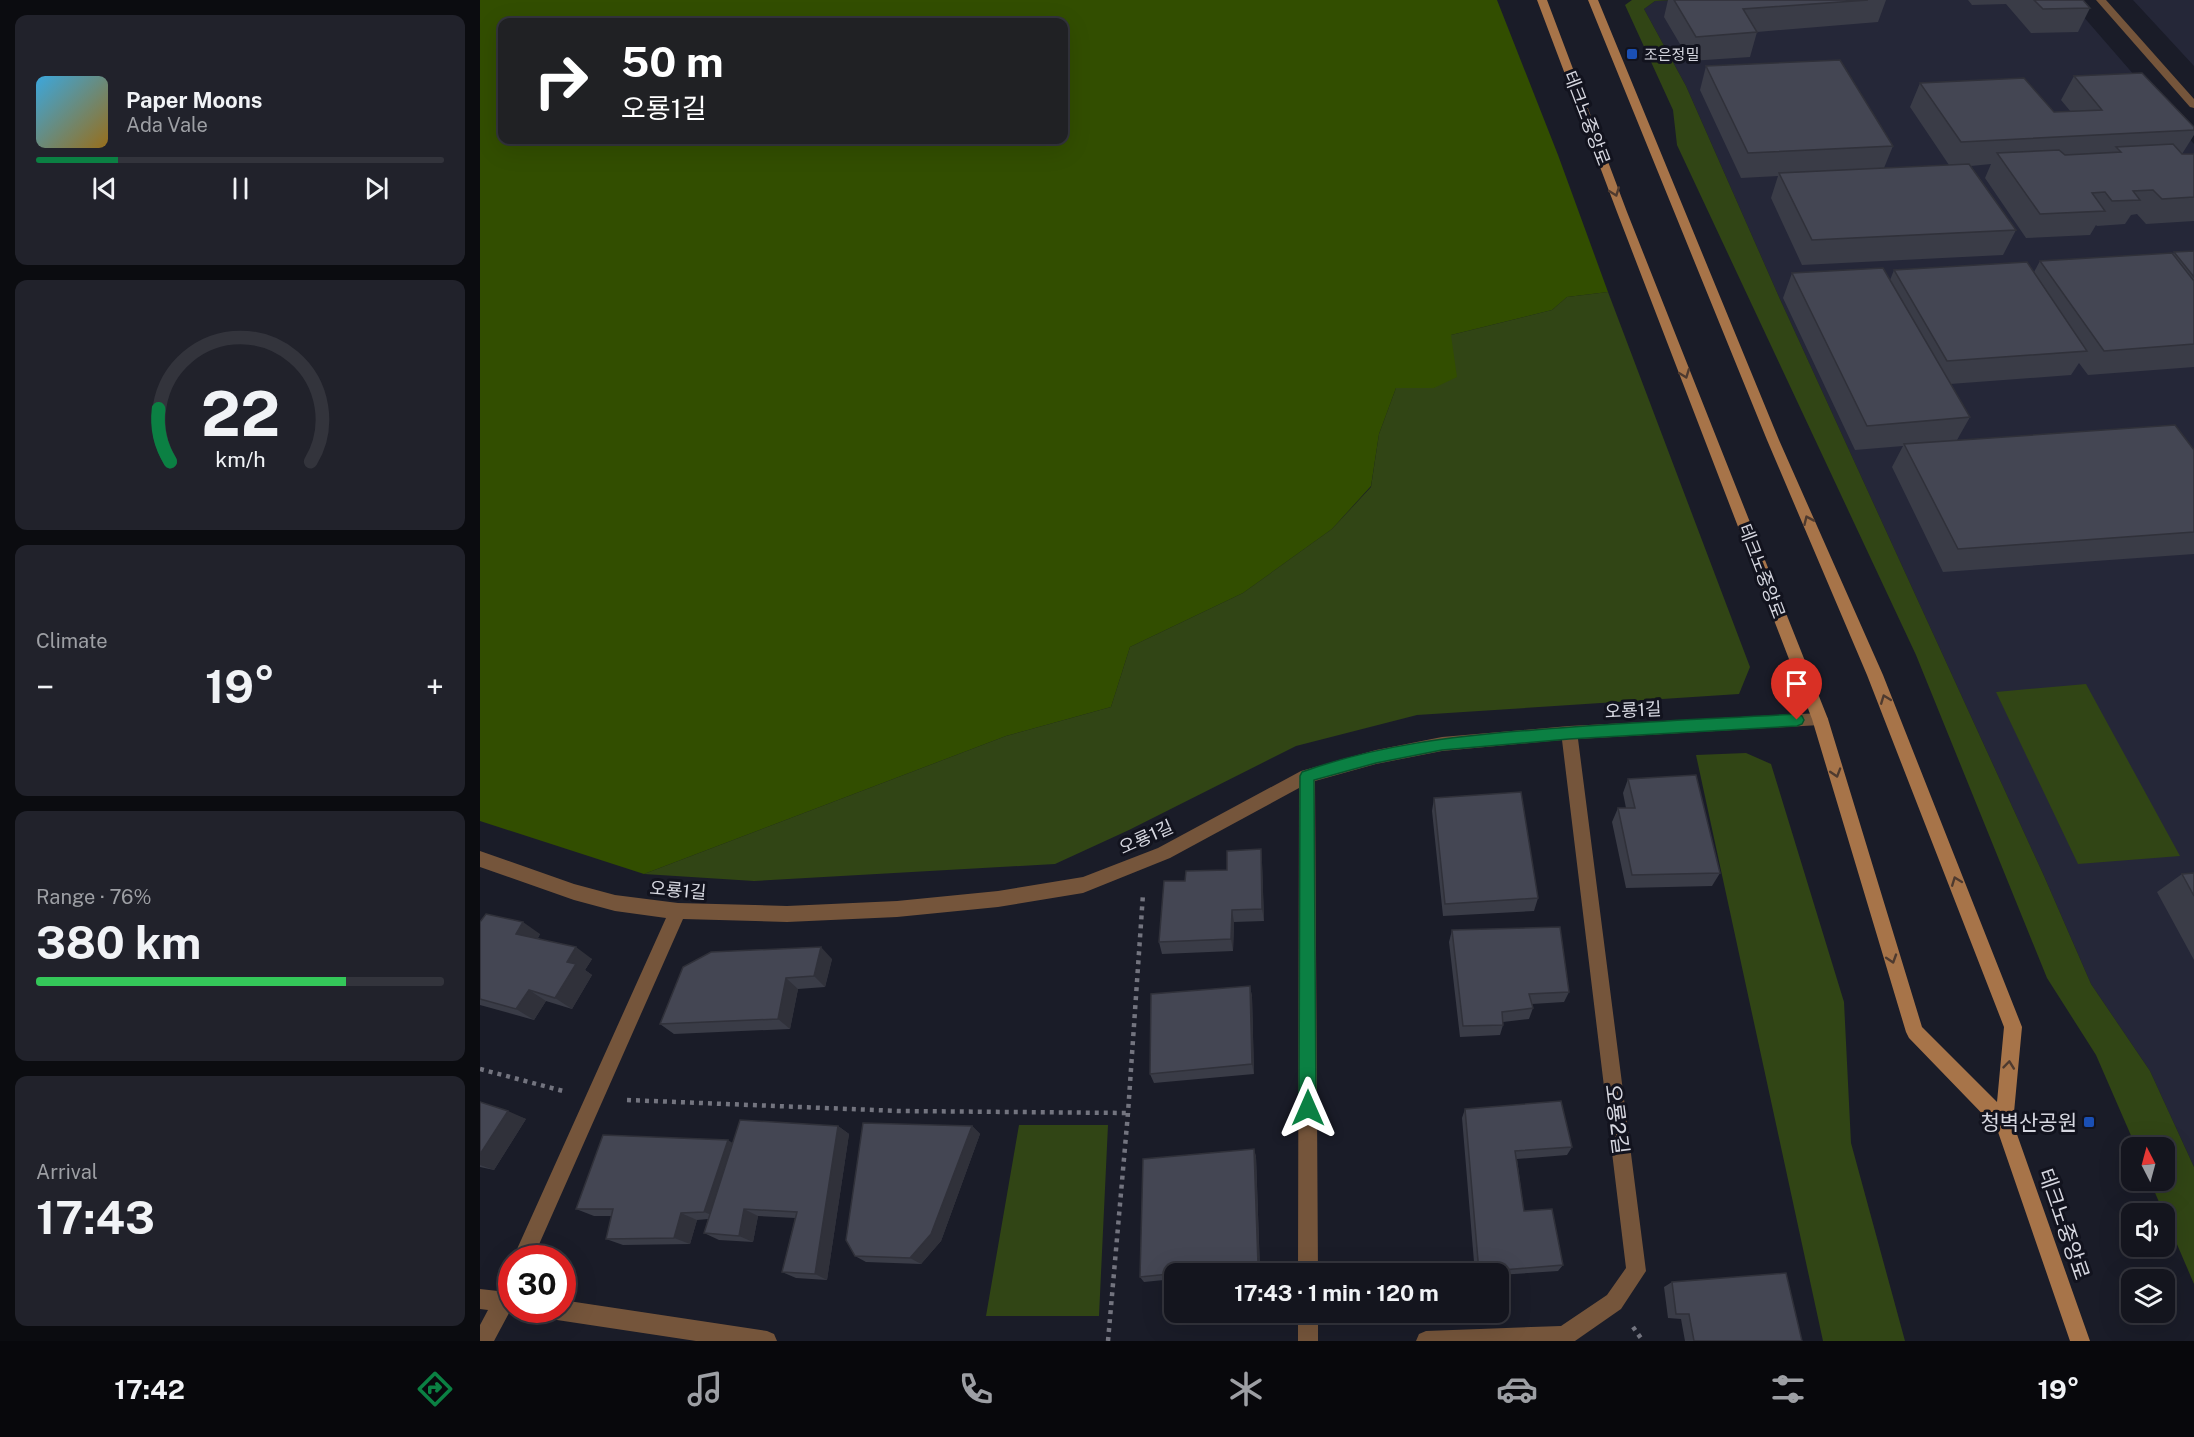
<!DOCTYPE html>
<meta charset="utf-8">
<style>
body{margin:0;font-family:"Public Sans","Noto Sans KR",sans-serif;background:#21222b;color:#f1f3f6;height:100vh;display:flex;flex-direction:column;font-size:22px;white-space:nowrap}
*{box-sizing:border-box;margin:0}
p{font-size:20px;color:#9d9fa4}
.icon{flex:none;width:33px;height:33px;fill:none;stroke:currentColor;stroke-width:2;stroke-linecap:round;stroke-linejoin:round}
.map{position:relative;flex:1;overflow:hidden}
.drawer{display:flex;flex-direction:column;gap:15px;padding:15px;background:#0b0c10;width:480px}
.drawer>*{flex:none}
.guide{position:absolute;left:18px;top:18px;width:570px;height:126px;border-radius:12px;box-shadow:0 6px 24px #0002,0 0 0 2px #33343c;background:#202124;color:#fff;overflow:hidden}
.needle{width:39px;rotate:354deg}
.buttons{position:absolute;left:1641px;top:1137px;display:grid;gap:12px}
.buttons a{display:grid;place-items:center;width:54px;height:54px;border-radius:12px;background:#14151e;box-shadow:0 6px 24px #0002,0 0 0 2px #33343c;font-size:30px}
.speed{position:absolute;left:18px;top:1245px;display:flex;gap:12px;font-size:30px;font-weight:700;text-align:center}
.speed>*{display:grid;place-content:center;width:78px;height:78px;border-radius:50%;background:#14151e;box-shadow:0 6px 24px #0002,0 0 0 2px #33343c;line-height:1}
.speed .limit{border:9px solid #d22;background:#fff;color:#111}
.pin{position:absolute;display:grid;place-items:center;width:51px;height:51px;color:#fff;margin:-62px -26px;border-radius:50% 50% 50% 0;rotate:-45deg;box-shadow:0 0 6px #0007}
.pin .icon{rotate:45deg}
.me{position:absolute;width:66px;margin:-33px;rotate:0deg;stroke-linejoin:round;filter:drop-shadow(0 0 4px #0008)}
.turn{display:flex;align-items:center;gap:21px;height:126px;padding:0 24px;font-size:27px}
.turn .icon{width:78px;height:78px;stroke-width:2.5}
.turn b{display:block;font-size:42px;line-height:51px}
.big{font-size:45px;font-weight:700;line-height:1.1}
.drawer .tile{flex:1;display:flex;flex-direction:column;justify-content:center;gap:9px;min-width:0;padding:0 21px;border-radius:12px;background:#21222b}
.drawer .dial{align-items:center;gap:0}
.dial svg{height:156px;overflow:visible;fill:none;stroke:#33343c;stroke-width:7;stroke-linecap:round;text-anchor:middle}
.dial text{fill:#f1f3f6;stroke:none}
.song{display:flex;align-items:center;gap:18px}
.cover{width:72px;height:72px;border-radius:9px;background:linear-gradient(135deg,hsl(200 70% 55%),hsl(40 70% 35%))}
.played{height:6px;border-radius:3px;background:linear-gradient(90deg,#0b8043 20%,#33343c 20%)}
.keys{display:flex;justify-content:space-around;direction:ltr}
.heat{display:flex;justify-content:space-between;align-items:center;font-size:33px;direction:ltr}
.charge{height:9px;border-radius:4px;background:linear-gradient(90deg,#34c759 76%,#33343c 0)}
.trip{position:absolute;left:684px;top:1263px;width:345px;height:60px;border-radius:12px;background:#14151e;box-shadow:0 6px 24px #0002,0 0 0 2px #33343c;font-weight:700;line-height:60px;text-align:center}
.tab-bar{display:flex;height:96px;justify-content:space-around;align-items:center;background:#08080c;color:#9d9fa4}
.tab-bar .icon{width:42px;height:42px}
.tab-bar .active{color:#0b8043}
.tab-bar b{font-size:27px;color:#f1f3f6}
main{display:flex;flex:1;min-height:0}
.map>svg:first-child{display:block}
.built{fill:#252738}
.green{fill:#314515}
.forest{fill:#324e00;fill-rule:evenodd}
.lines{fill:none;stroke-linecap:round;stroke-linejoin:round}
.path{stroke:#73747f;stroke-width:4.5;stroke-dasharray:4 5;stroke-linecap:butt}
.street{fill:#75553b;fill-rule:evenodd}
.secondary{fill:#a77449;fill-rule:evenodd}
.wall{fill:#3a3c47}
.shaded-wall{fill:#30313a}
.building{fill:#444653;stroke:#30313a;stroke-width:1.5}
.oneway{stroke:#4e3a2f}
.route{fill:#0b8043;stroke:#07532c;stroke-width:1.5}
.transit-dot{fill:#1a4fb4;stroke:#12131e;stroke-width:2}
.labels{text-anchor:middle;dominant-baseline:central;stroke-width:6;stroke-linejoin:round;paint-order:stroke}
.far-poi-label{font-size:15px;fill:#d6d7e0;stroke:#12131e;text-anchor:start}
.street-label{font-size:18px;fill:#d6d7e0;stroke:#12131e}
.near-street-label{font-size:21px;fill:#d6d7e0;stroke:#12131e}
.near-poi-label{font-size:21px;fill:#d6d7e0;stroke:#12131e;text-anchor:end}
</style>
<main>
<section class="drawer">
<div class="tile">
<div class="song"><i class="cover"></i><div><b>Paper Moons</b><p>Ada Vale</p></div></div>
<div class="played"></div>
<div class="keys"><svg class="icon" aria-label="previous" viewBox="0 0 24 24"><path d="M18 5L8 12l10 7zM5 5v14"/></svg><svg class="icon" aria-label="pause" viewBox="0 0 24 24"><path d="M8 5v14M16 5v14"/></svg><svg class="icon" aria-label="next" viewBox="0 0 24 24"><path d="M6 5l10 7-10 7zM19 5v14"/></svg></div>
</div>
<div class="tile dial"><svg viewBox="0 0 100 80">
<path d="M14 69A42 42 0 1 1 86 69"/>
<path d="M14 69A42 42 0 0 1 8 42" stroke="#0b8043"/>
<text x="50" y="56" font-size="32" font-weight="700">22</text>
<text x="50" y="72" font-size="11">km/h</text>
</svg></div>
<div class="tile"><p>Climate</p>
<div class="heat"><a>−</a><b class="big">19°</b><a>+</a></div>
</div>
<div class="tile"><p>Range · 76%</p><b class="big">380 km</b><div class="charge"></div></div>
<div class="tile"><p>Arrival</p><b class="big">17:43</b></div>
</section>
<div class="map">
<svg width="1714" height="1341" viewBox="0 0 1714 1341">
<rect width="100%" height="100%" fill="#1a1c28"/>
<path class="built" d="M1192,0h397l125,144v1023l-44,-96 -59,-87 -47,-108 -265,-579 -93,-211 -42,-77 11,-8z
M1653,0h61v66z"/>
<path class="green" d="M1152,0h40l-17,1 -11,8 42,77 93,211 265,579 47,108 59,87 44,96v117l-44,-103 14,-1v-32l-28,-1 -40,-92 -49,-77 -131,-323 -239,-510 -4,-35 -48,-105z
M1128,292l142,375 -11,27 -322,21 -121,31 -167,84 -74,34 -301,17 -110,-7 362,-138 105,-29 19,-60 113,-54 89,-64 39,-42 8,-53 17,-46h38l17,-53 101,-25 15,-13z
M1606,684l94,172 -102,8 -82,-172z
M1266,753l25,11 73,238 7,141 54,198h-82l-127,-586z
M539,1125h89l-9,191h-113z"/>
<path class="forest" d="M0,0h1017l61,155 50,137 -41,5 -15,13 -101,25 6,42 -23,11h-38l-17,46 -8,52 -39,43 -89,64 -113,54 -19,60 -105,29 -362,138 -164,-53zM22,22h562v118h-562z"/>
<g class="lines">
<path class="path" d="M0,1069l83,22
M147,1100l272,11 229,2
M1153,1327l10,14
M628,1341l20,-228 15,-219"/>
<path class="street" d="M1616,0h10l88,99v9l-4,-1z
M1340,713l5,1 3,5 -3,5 -5,1 -242,14 68,532 -25,38 -46,32h-159l3,-7 7,-3 135,-5 46,-31 19,-27 -64,-528 -120,11 -66,13 -61,17 3,493h-20l1,-486 -129,70 -87,35 -85,14 -101,10 -110,5 -104,-3 -150,339h-20l153,-340 -51,-7 -41,-11 -94,-33v-16l94,33 41,11 63,8 109,3 110,-5 101,-10 85,-14 75,-29 143,-77 75,-21 66,-13 127,-11z
M32,1275v35h7l-10,3 -15,28h-14v-16l8,-15 -8,-1v-20l18,2 7,-13z
M82,1300l205,31 7,3 3,7h-81l-139,-21 -7,-3 -3,-7h15z
M818,1312h20v29h-20z"/>
<path class="secondary" d="M1057,0h10l80,212 201,507 94,308 75,75 7,-75 -137,-352 -100,-235 -179,-440h10l181,440 104,235 139,352 -9,96 77,218h-20l-73,-212 -88,-91 -3,-6 -94,-313 -195,-507z"/>
</g>
<path class="wall" d="M1188,0h218l-8,22 -121,10 -7,25 -60,4 -26,-44z
M1488,0h115l7,8 -12,24 -47,1 -25,-29 -34,1z
M1226,66l187,80 -9,22 65,-3 -39,-58 10,-24 134,29h17l-10,-12 13,-24 120,51v8l-12,19h12v67l-48,3 -9,-10 -6,1 -6,9 -28,2 -1,-1 -6,10 -64,3 -41,-60 6,-14 -20,2 45,64 -13,25 -201,10 -31,-67 7,-22 -37,2 -41,-88z
M1714,251v116l-106,8 -9,-12 -8,12 -121,9 20,33 -13,23 237,10v104l-251,18 -51,-105 11,-21 -48,4 -72,-152 9,-25 98,7 4,-10 140,2 6,-11 133,-7 1,-2z
M1148,779l92,94 -8,13 -86,2 -14,-66 6,-14h8l-3,-15z
M954,798l104,100 -4,13 -91,5 -11,-105z
M781,849l1,13 2,59 -30,1 -1,29 -71,3 -3,-12 26,-61 42,-11z
M1714,873v87l-37,-68 25,-18z
M0,922l60,12 -2,4 54,21 -7,11 7,5 -20,34 -26,-8 -12,19 -54,-15z
M972,930l117,62 -5,10 -32,2 1,4 -4,11 -26,3v3l-3,10 -40,2 -11,-95z
M352,959l-7,28 -27,2 -8,40 -116,5 -14,-10z
M770,986l2,11 2,77 -100,9 -4,-9z
M0,1102l46,17 -32,51 -14,-3z
M985,1109l107,38 -5,8 -50,4 7,52 39,54 -5,6 -60,4v-1h-23l-13,-156z
M358,1126l11,8 -22,146 -31,-2 -14,-6 13,-54 -37,-2 -5,26 -34,-2 -15,-7 4,-14 -11,1 -7,24 -67,1 -17,-6 6,-23h-18l-18,-7 156,-66z
M492,1126l8,8 -39,107 -20,23 -55,-2 -11,-6z
M774,1149l2,8 4,114 -28,3h-58v5l-30,3 -4,-5z
M1192,1282l130,59h-117l-4,-22 -13,-1 -4,-31z"/>
<path class="shaded-wall" d="M781,849l1,13 2,59 -2,-12z
M752,910l2,12 -1,29 -2,-12z
M43,922l17,12 -7,12 -17,-12z
M96,947l16,12 -7,11 7,5 -20,34 -17,-11 12,-36z
M341,947l11,12 -7,28 -11,-11z
M306,978l12,11 -8,40 -12,-10z
M770,986l2,11 2,77 -2,-10z
M49,990l17,11 -12,19 -18,-11z
M28,1111l18,8 -32,51 -14,-5v-11z
M358,1126l11,8 -22,146 -12,-6z
M492,1126l8,8 -39,107 -20,23 -11,-6z
M248,1140l14,9 -23,69 -15,-6z
M774,1149l2,8 4,114 -2,-6z
M264,1209l14,7 -5,26 -14,-6z
M201,1213l16,7 -7,24 -16,-6z"/>
<path class="building" d="M1194,0h194l-125,9 14,23 -61,5z
M1554,0h49l7,8 -47,1z
M1360,60l53,86 -145,7 -42,-87z
M1662,73l52,54v3l-233,12 -41,-59 104,-5 30,34 48,-2 -28,-34z
M1693,144l9,10h12v43l-32,2 -9,-9 -20,1 7,9 -28,1 -7,-9 -13,1 13,18 -65,3 -43,-61 62,-3 6,5 56,-3 -5,-5z
M1489,164l47,66 -204,10 -33,-67z
M1714,251v26l-20,-25z
M1692,253l22,28v63l-90,7 -64,-90z
M1547,262l60,89 -140,10 -53,-91z
M1403,268l87,149 -103,9 -75,-153z
M1695,425l19,25v82l-236,17 -54,-105z
M1216,775l24,98 -88,2 -14,-67h17l-7,-29z
M1041,792l17,106 -93,6 -11,-106z
M781,849l1,60 -30,1 -1,29 -72,3 5,-61h21l1,-10 41,-1v-19z
M1714,873v23l-12,-22z
M6,914l37,8 -7,12 60,13 -9,15 9,2 -21,34 -26,-8 -13,19 -36,-10v-77z
M1080,927l9,65 -40,2 4,14 -31,4 1,13 -40,1 -11,-96z
M341,947l-7,29 -28,2 -8,41 -118,5 23,-57 28,-15z
M770,986l2,78 -102,10 1,-80z
M1081,1101l11,46 -57,4 9,60 28,-2 11,56 -84,7 -14,-163z
M0,1102l28,9 -28,43z
M260,1120l98,6 -23,148 -33,-2 15,-60 -53,-3 -5,27 -35,-3z
M383,1123l109,3 -41,108 -21,24 -55,-2 -9,-16z
M123,1135l125,5 -24,72 -23,1 -7,25 -68,1 7,-30h-37z
M774,1149l4,116 -118,12 3,-118z
M1306,1273l16,68h-108l-5,-27h-13l-4,-32z"/>
<defs><path id="oneway-chevron" d="M-2-3.5L2.5 0L-2 3.5" fill="none" stroke-width="1.6" stroke-linecap="round" stroke-linejoin="round" transform="scale(1.5)"/></defs>
<g class="oneway">
<use href="#oneway-chevron" transform="translate(1135 192) rotate(70)"/>
<use href="#oneway-chevron" transform="translate(1205 374) rotate(69)"/>
<use href="#oneway-chevron" transform="translate(1328 520) rotate(-114)"/>
<use href="#oneway-chevron" transform="translate(1405 699) rotate(-111)"/>
<use href="#oneway-chevron" transform="translate(1356 773) rotate(73)"/>
<use href="#oneway-chevron" transform="translate(1476 881) rotate(-111)"/>
<use href="#oneway-chevron" transform="translate(1412 959) rotate(72)"/>
<use href="#oneway-chevron" transform="translate(1529 1065) rotate(-84)"/>
</g>
<path class="route" d="M1317,714l5,2 2,4 -2,4 -5,2 -228,13 -127,11 -66,13 -62,17 2,328 -2,6 -6,2 -7,-2 -2,-6 1,-332 2,-4c75,-27 153,-36 232,-42 87,-8 175,-11 263,-16z"/>
<g class="transit-dot">
<rect x="1146" y="48" width="12" height="12" rx="3"/>
<rect x="1603" y="1116" width="12" height="12" rx="3"/>
</g>
<g class="labels">
<g class="far-poi-label">
<text x="1164" y="54">조은정밀</text>
</g>
<g class="street-label">
<text transform="translate(1107 118) rotate(69)">테크노중앙로</text>
<text transform="translate(1282 571) rotate(69)">테크노중앙로</text>
<text transform="translate(1153 710) rotate(-3)">오룡1길</text>
<text transform="translate(666 837) rotate(-24)">오룡1길</text>
<text transform="translate(198 890) rotate(5)">오룡1길</text>
</g>
<g class="near-street-label">
<text transform="translate(1137 1119) rotate(83)">오룡2길</text>
<text transform="translate(1584 1224) rotate(71)">테크노중앙로</text>
</g>
<g class="near-poi-label">
<text x="1597" y="1122">청벽산공원</text>
</g>
</g>
</svg>
<div class="buttons">
<a><svg class="needle" viewBox="-14 -14 28 28"><path d="M0-13l5 13h-10z" fill="#e53935"/><path d="M0 13l5-13h-10z" fill="#9d9fa4"/></svg></a>
<a><svg class="icon" aria-label="sound" viewBox="0 0 24 24"><path d="M4 9h4l5-4v14l-5-4H4zM17 9q2 3 0 6"/></svg></a>
<a><svg class="icon" aria-label="layers" viewBox="0 0 24 24"><path d="M12 4l9 5-9 5-9-5zM3 14l9 5 9-5"/></svg></a>
</div>
<div class="speed"><div class="limit">30</div></div>
<div class="pin" style="left:1317px;top:720px;background:#d93025"><svg class="icon" aria-label="arrive" viewBox="0 0 24 24"><path d="M6 21V4h12l-3 4 3 4H6"/></svg></div>
<svg class="me" style="left:828px;top:1108px" viewBox="-20 -20 40 40"><path d="M0-17L14 15 0 8-14 15z" fill="#0b8043" stroke="#fff" stroke-width="4"/></svg>
<div class="trip">17:43 · 1 min · 120 m</div>
<div class="guide">
<div class="turn"><svg class="icon" aria-label="right" viewBox="0 0 24 24"><path d="M7 20v-9h11M14 6l5 5-5 5"/></svg><div><b>50 m</b>오룡1길</div></div>
</div>
</div>
</main>
<nav class="tab-bar">
<b>17:42</b>
<svg class="icon active" aria-label="directions" viewBox="0 0 24 24"><path d="M12 3l9 9-9 9-9-9zM9 14v-3h6M13 9l2 2-2 2"/></svg>
<svg class="icon" aria-label="music" viewBox="0 0 24 24"><path d="M9 18V5l10-2v13"/><circle cx="6" cy="18" r="3"/><circle cx="16" cy="16" r="3"/></svg>
<svg class="icon" aria-label="phone" viewBox="0 0 24 24"><path d="M5 4h4l2 5-3 2q2 4 5 5l2-3 5 2v4C11 20 4 13 5 4z"/></svg>
<svg class="icon" aria-label="climate" viewBox="0 0 24 24"><path d="M12 3v18M4 7l16 10M4 17L20 7"/></svg>
<svg class="icon" aria-label="car" viewBox="0 0 24 24"><path d="M5 17H2v-5l4-1 3-4h7l3 4 3 1v5h-3M9 17h6M6 11h13"/><circle cx="7" cy="17" r="2"/><circle cx="17" cy="17" r="2"/></svg>
<svg class="icon" aria-label="filters" viewBox="0 0 24 24"><path d="M4 7h16M4 17h16"/><circle cx="9" cy="7" r="2"/><circle cx="15" cy="17" r="2"/></svg>
<b>19°</b>
</nav>
